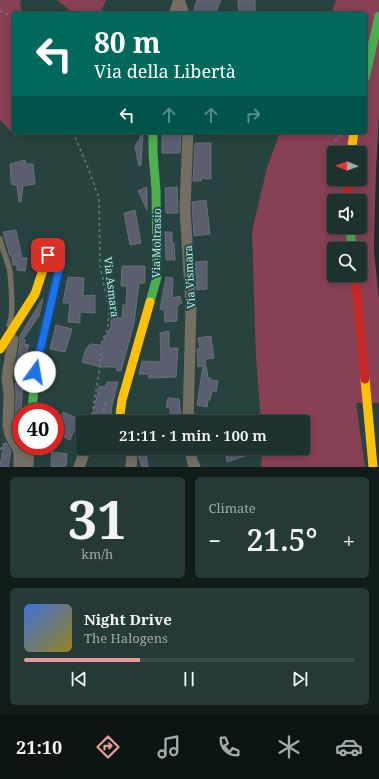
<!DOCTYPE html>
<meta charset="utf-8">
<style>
body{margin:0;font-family:"Noto Serif",serif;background:#253a37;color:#f1f3f6;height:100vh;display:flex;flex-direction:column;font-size:15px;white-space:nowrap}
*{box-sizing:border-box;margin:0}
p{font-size:13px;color:#a0aaaa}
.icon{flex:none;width:22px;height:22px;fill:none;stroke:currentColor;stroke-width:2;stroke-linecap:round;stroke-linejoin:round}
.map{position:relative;height:467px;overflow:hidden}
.details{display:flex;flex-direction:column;gap:10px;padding:10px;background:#101c1a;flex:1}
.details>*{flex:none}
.banner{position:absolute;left:12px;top:12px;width:355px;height:122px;border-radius:4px;box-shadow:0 2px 10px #0003,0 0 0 1px #3b4d4b;background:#00695c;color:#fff;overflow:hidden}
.needle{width:26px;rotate:271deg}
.tools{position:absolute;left:327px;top:146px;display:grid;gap:8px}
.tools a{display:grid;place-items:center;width:40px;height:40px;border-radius:4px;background:#1d322f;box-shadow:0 2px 10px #0003,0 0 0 1px #3b4d4b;font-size:20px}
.speed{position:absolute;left:12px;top:403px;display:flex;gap:8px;font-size:20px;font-weight:700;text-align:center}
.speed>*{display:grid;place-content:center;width:52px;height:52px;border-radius:50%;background:#1d322f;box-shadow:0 2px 10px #0003,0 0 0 1px #3b4d4b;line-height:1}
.speed .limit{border:6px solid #d22;background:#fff;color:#111}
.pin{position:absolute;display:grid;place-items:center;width:34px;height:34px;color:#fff;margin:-17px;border-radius:8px;box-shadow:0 2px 6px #0006}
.me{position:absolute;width:44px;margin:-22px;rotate:13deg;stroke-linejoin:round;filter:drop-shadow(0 0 3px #0008)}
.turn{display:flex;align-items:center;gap:14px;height:84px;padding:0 16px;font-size:18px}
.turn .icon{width:52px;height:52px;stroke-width:2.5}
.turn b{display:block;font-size:28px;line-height:34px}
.lanes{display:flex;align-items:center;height:38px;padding:0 16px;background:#0003;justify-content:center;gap:20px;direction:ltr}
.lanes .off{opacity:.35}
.big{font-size:30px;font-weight:600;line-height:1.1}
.details .tile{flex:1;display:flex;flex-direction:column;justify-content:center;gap:6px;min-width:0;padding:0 14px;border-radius:6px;background:#253a37}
.details .dial{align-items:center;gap:0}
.dial b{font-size:52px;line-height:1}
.song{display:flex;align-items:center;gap:12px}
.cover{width:48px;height:48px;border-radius:6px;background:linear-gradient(135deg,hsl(220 70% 55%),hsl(50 70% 35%))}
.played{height:4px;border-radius:2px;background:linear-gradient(90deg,#e69b98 35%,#3b4d4b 35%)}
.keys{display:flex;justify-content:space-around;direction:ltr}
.heat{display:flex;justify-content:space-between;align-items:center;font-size:22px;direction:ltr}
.details .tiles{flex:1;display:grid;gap:10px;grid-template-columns:1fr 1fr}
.tile:last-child{grid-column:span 2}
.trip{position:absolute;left:76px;top:415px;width:234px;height:40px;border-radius:4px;background:#1d322f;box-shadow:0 2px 10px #0003,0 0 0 1px #3b4d4b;font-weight:600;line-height:40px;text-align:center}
.tab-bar{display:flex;height:64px;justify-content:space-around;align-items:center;background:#0c1413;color:#a0aaaa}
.tab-bar .icon{width:28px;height:28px}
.tab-bar .current{color:#e69b98}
.tab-bar b{font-size:18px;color:#f1f3f6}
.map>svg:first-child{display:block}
.green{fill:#884054;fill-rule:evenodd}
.water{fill:#172e2c}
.building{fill:#5b5e6f;stroke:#677075}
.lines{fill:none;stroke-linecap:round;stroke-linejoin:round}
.path{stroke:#74776f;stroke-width:1.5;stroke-dasharray:3 3;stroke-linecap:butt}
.lane{stroke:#746e63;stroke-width:5.5}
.street{stroke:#746e63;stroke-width:11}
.fast{stroke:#4caf50;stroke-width:9}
.slow{stroke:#ffc107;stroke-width:9}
.jam{stroke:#c62828;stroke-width:9}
.route-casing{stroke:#114b97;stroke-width:10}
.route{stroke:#1a73e8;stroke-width:7}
.labels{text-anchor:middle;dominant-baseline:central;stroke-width:4;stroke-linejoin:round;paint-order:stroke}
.street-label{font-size:11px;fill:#cbe4e0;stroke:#1c4d48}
</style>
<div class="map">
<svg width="379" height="467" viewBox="0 0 379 467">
<rect width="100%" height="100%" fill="#27423f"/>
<path class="green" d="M0,0h22l-2,2 2,12h-8v118h14l-13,4 -15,-16z
M57,0h49l-6,14h-26z
M336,0h43v115l-3,58 -2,77 5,50v103h-23l9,64h-104l2,-19h40v-26h-42l-5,-64 -4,-127 15,-63 13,-36h85v-118h-34zM334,153h26v26h-26zM334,201h26v26h-26zM334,249h26v26h-26z"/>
<path class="water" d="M379,115v184l-5,-49 2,-77z"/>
<path class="building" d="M197,0h24l-6,14h-17l-5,-2z
M238,0h17v14h-16z
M143,132l-2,33 -2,1 -4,-19z
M162,132h19l-1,21h-18z
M195,143h16v36l-10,-1v3h-8z
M25,160l1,4h7l2,20 -12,2 -2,16h-2l-2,-17h-4l-2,-3 -1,-18z
M147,187v23l-9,-19z
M177,187l1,26h-12l-1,-25z
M206,200l4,34 -16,2 -2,-34z
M135,210l6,33 -11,2 -6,-32z
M16,230l6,28h5l-2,13 -8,-1v-5h-4l-1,-9h-2l-7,-24z
M165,232h7v11h2l1,17h-9z
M207,261v28l-10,1 -2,-28z
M122,266h23v17h-6l-5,40 -13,48 -5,-1 1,-3h-16l-19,-5 4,-13 4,-5 11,1 10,-18v-9h11l1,-13h3l1,-19h-6z
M68,277l16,1 -1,18 12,-1v18l-15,-1v11l-12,-1 2,-19h-7z
M166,277l7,1 -1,20 8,-2 2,7 -5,3v15l-12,1 -1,-12 -4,-1z
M43,298l-4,18 -16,23 2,1 -1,4 5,1 -4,14 3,2 -3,9 -9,-2 4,-27 -1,-4z
M56,325l16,4 -7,23 -15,-3z
M169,331v17h9l-2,29 -27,1 -1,-4h-9l3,-13 19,1 -1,-29z
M211,336l3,22 -9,1 3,19h3l-1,2 8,1 -2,11 -4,-1 -2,9h-2l-1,7 -10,-2 6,-39 -5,1 -1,-18h3l-2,-11z
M107,382h11l-6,23 -2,17h-10l1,-2 -7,-1 -1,-5 6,-28 6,1z
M15,383h8l-4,54 -2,-4 -2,-9 1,-30z
M168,398l11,1 2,17 -11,-1v-7l-4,-1z
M63,412l16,7 -9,21 -14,-7z
M6,442l5,9 -3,16h-8l3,-18 -1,-1z
M136,448h21v5l-11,1 2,13h-6z
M225,448h24l2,6 -24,8z
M52,452l15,2 -1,12 -15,1z"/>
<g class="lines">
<path class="path" d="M0,11l14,6
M73,132l15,36 11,30 1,67 9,45 -1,18 -6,14 -2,25 -8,47v8
M331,146l10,-12
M99,422l8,-22
M0,450l4,-7"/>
<path class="lane" d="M0,239c2,11 8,22 10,33 1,11 4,44 -1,53"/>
<path class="street" d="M179,0l5,14
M174,14l5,-14
M188,132l-3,76 6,99 -3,115
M9,336l4,4 -6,37 2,17 -1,31 2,10 9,16v16
M127,448c6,6 5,11 4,18
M189,448l4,15 2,4
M28,467l1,-21
M79,467l7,-19"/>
<path class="fast" d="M365,78l14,-62
M350,227l2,22
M150,302l7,-25 -1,-87 -3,-37v-21
M32,412l3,-40 20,-86"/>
<path class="slow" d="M351,153l3,-21
M0,349l35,-55 13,-39 3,-3 7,-1 3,3v7l-6,25
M365,379l8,88
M119,422l3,-22 28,-98"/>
<path class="jam" d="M348,179l1,22
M355,275l10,104"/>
</g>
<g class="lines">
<defs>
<path id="route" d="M35,372l26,-111v-7l-3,-3 -7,1 -3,3"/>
</defs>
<use href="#route" class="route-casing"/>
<use href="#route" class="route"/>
</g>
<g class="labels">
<g class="street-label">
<text transform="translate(156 243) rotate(-89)">Via Moltrasio</text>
<text transform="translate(189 277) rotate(-93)">Via Vismara</text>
<text transform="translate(112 287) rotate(83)">Via Asmara</text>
</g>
</g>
</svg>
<div class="tools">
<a><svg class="needle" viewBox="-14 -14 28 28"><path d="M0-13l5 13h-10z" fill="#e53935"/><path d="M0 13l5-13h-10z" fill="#a0aaaa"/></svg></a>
<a><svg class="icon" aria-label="sound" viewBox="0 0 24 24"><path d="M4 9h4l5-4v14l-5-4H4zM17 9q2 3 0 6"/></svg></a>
<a><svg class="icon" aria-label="search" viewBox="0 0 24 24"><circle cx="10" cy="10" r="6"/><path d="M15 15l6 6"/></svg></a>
</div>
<div class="speed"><div class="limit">40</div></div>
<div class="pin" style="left:48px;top:255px;background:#d93025"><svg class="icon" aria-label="arrive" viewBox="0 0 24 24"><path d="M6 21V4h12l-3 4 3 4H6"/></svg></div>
<svg class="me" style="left:35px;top:372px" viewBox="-20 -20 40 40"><circle r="19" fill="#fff"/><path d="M0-13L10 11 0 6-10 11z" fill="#1a73e8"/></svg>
<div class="trip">21:11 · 1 min · 100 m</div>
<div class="banner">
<div class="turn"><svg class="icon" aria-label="left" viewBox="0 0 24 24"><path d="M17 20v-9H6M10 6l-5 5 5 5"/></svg><div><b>80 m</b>Via della Libertà</div></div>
<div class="lanes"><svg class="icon" aria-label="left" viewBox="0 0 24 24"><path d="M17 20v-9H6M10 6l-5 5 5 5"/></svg><svg class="icon off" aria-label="ahead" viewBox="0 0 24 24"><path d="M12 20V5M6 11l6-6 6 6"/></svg><svg class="icon off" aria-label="ahead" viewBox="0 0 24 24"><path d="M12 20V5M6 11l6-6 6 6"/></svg><svg class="icon off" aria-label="right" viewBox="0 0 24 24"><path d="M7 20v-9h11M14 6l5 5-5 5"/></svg></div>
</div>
</div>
<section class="details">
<div class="tiles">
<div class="tile dial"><b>31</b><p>km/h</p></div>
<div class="tile"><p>Climate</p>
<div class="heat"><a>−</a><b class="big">21.5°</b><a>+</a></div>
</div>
<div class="tile">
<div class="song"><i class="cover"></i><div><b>Night Drive</b><p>The Halogens</p></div></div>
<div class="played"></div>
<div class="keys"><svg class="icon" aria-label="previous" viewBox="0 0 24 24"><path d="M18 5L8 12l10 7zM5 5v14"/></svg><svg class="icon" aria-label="pause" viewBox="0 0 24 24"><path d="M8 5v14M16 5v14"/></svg><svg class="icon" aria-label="next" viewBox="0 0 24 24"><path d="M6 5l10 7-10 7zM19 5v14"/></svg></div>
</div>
</div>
</section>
<nav class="tab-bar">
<b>21:10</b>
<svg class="icon current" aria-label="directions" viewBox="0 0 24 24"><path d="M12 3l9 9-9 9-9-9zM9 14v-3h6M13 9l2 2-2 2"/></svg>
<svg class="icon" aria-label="music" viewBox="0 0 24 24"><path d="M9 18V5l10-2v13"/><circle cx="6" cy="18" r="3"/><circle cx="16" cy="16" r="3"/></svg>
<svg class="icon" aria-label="phone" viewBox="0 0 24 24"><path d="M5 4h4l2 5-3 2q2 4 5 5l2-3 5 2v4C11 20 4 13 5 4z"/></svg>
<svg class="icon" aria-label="climate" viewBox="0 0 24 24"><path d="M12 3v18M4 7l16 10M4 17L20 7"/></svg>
<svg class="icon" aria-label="car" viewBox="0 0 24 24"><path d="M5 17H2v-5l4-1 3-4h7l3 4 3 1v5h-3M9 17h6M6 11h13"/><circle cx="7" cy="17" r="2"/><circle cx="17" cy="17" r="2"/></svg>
</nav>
